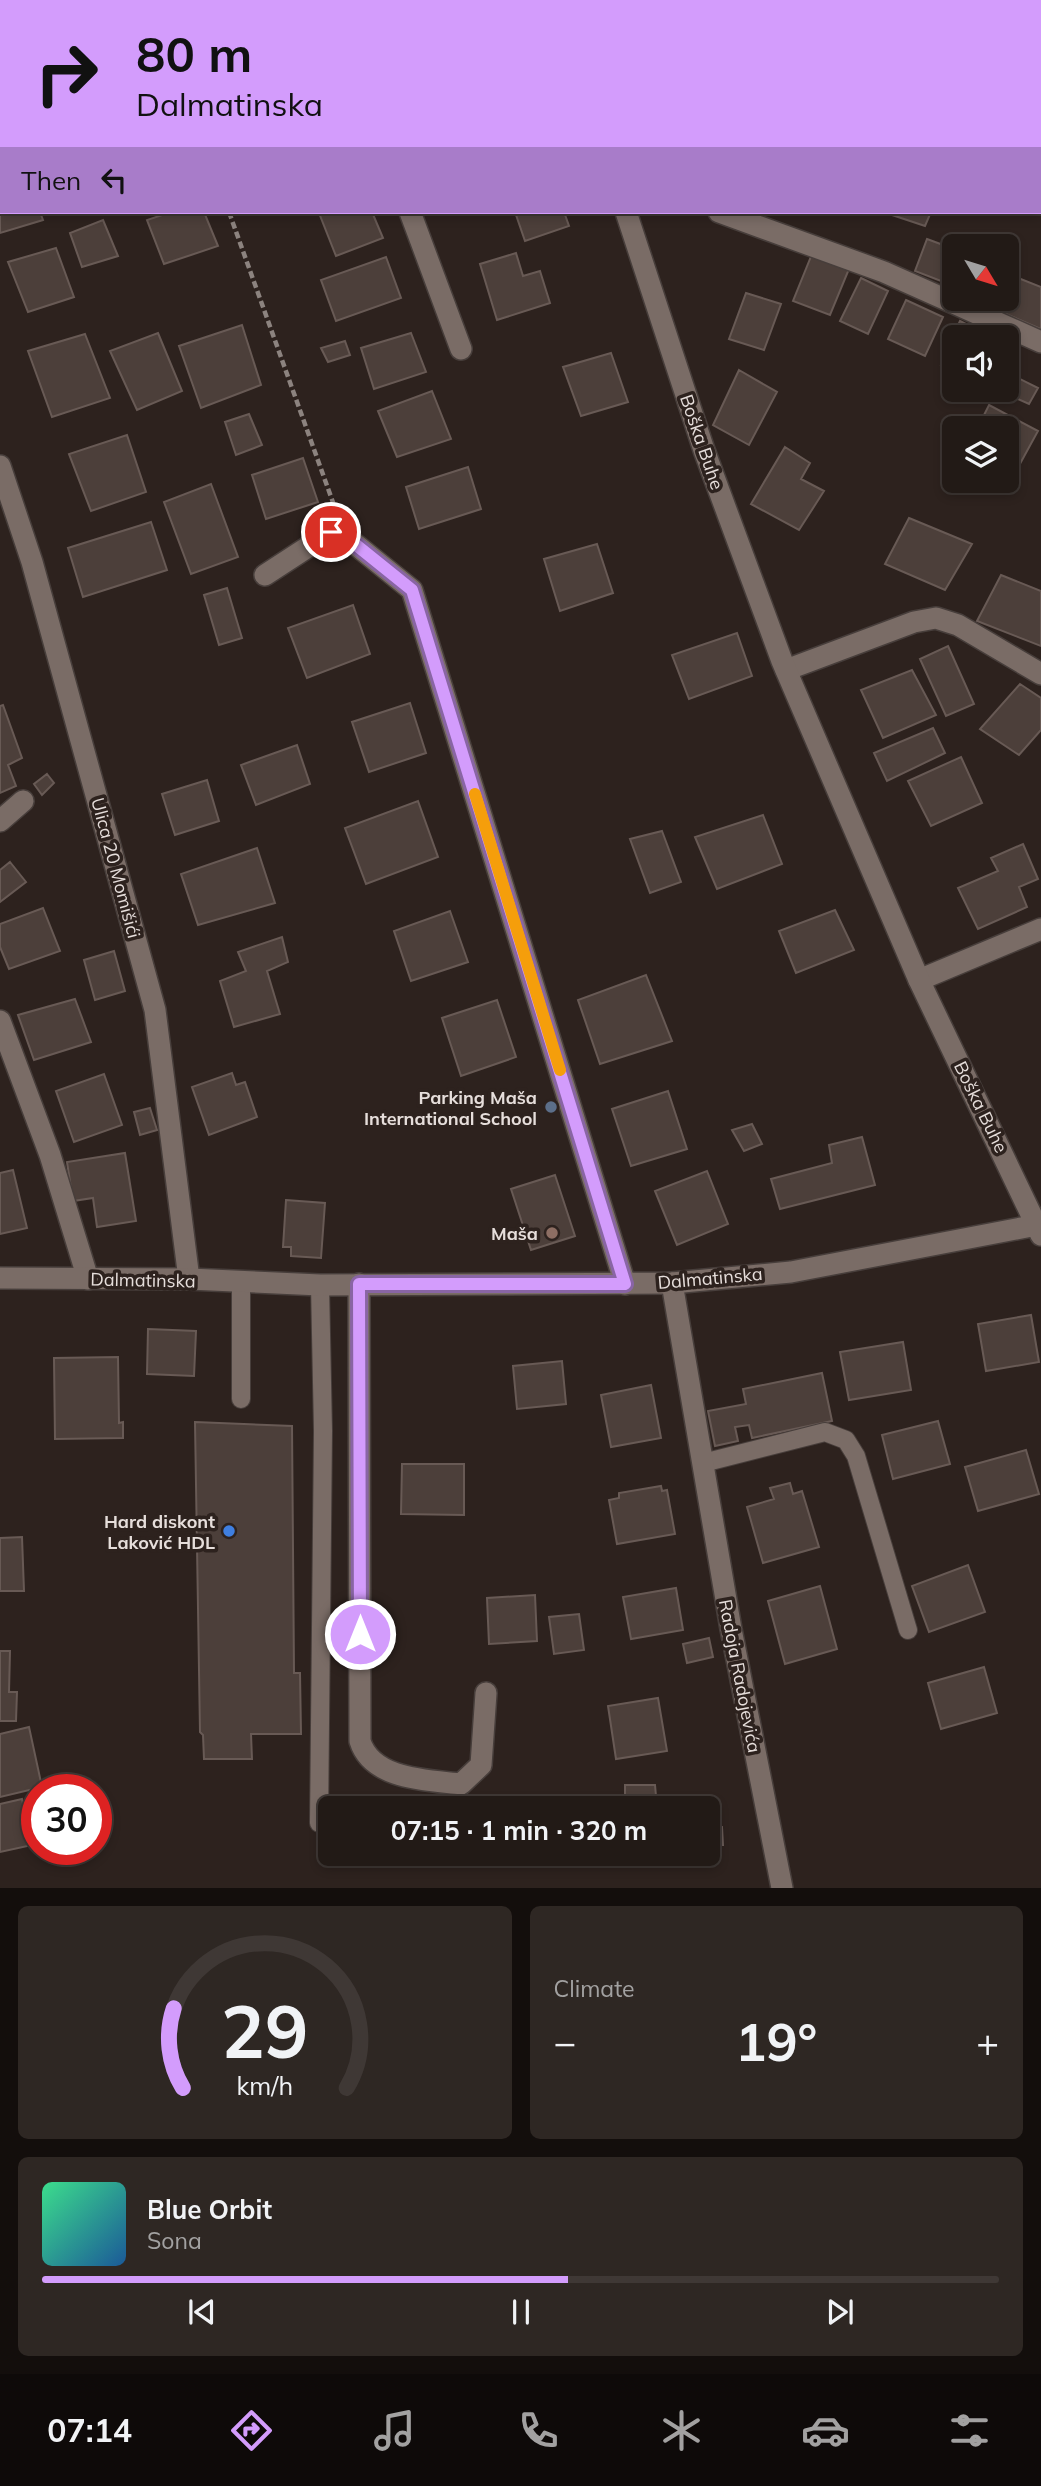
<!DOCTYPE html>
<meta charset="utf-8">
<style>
body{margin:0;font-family:Mulish,sans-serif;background:#2e2723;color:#f1f3f6;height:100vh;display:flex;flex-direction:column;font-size:26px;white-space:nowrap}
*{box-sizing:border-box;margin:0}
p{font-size:23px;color:#a2a1a1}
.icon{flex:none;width:38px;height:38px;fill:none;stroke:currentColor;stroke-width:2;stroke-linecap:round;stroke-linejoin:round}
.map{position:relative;height:1888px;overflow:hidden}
.details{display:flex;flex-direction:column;gap:18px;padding:18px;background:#130e0c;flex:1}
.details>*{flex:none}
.guide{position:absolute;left:0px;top:0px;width:1041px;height:214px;box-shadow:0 4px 10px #0003,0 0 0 2px #3f3835;background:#d39cfc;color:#111;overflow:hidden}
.needle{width:46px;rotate:128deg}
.controls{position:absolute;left:942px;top:234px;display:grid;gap:14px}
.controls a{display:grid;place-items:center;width:77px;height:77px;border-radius:10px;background:#221a16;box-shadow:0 4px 10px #0003,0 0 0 2px #3f3835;font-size:35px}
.speed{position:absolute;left:21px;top:1774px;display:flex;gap:14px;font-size:35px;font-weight:700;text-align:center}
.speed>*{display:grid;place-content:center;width:91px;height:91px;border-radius:50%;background:#221a16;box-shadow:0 4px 10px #0003,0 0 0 2px #3f3835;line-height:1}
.speed .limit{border:10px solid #d22;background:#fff;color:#111}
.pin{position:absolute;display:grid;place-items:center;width:60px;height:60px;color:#fff;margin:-30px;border:4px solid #fff;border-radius:50%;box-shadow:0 2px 7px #0007}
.me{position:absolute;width:77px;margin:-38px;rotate:0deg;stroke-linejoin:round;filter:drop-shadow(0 0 5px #0008)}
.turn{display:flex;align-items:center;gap:24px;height:147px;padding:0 21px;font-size:32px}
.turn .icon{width:91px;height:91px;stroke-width:2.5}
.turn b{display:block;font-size:49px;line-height:60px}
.then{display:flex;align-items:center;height:66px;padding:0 21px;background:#0003;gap:14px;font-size:26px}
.big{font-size:52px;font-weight:700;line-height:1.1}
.details .tile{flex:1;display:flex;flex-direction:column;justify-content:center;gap:10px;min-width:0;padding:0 24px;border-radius:10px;background:#2e2723}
.details .dial{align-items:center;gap:0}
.dial svg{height:182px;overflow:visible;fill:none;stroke:#3f3835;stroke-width:7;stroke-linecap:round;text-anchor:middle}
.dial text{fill:#f1f3f6;stroke:none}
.song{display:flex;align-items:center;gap:21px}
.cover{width:84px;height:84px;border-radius:10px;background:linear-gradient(135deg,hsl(150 70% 55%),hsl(210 70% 35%))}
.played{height:7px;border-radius:4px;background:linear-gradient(90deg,#d39cfc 55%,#3f3835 55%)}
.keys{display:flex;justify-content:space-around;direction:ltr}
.heat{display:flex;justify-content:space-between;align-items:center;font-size:38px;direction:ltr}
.details .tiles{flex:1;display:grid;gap:18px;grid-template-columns:1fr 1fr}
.tile:last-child{grid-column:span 2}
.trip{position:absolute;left:318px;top:1796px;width:402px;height:70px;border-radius:10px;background:#221a16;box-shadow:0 4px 10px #0003,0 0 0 2px #3f3835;font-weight:700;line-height:70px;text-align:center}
.dock{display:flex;height:112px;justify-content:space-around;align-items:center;background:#0e0a09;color:#a2a1a1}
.dock .icon{width:49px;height:49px}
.dock .active{color:#d39cfc}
.dock b{font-size:32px;color:#f1f3f6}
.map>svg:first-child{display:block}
.building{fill:#4c3f3a;stroke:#685a55;stroke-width:2}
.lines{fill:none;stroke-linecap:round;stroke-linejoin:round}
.lane-casing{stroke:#473e3b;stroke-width:20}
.street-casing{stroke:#473e3b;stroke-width:24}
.secondary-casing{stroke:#473e3b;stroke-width:24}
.path{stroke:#8c837f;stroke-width:4.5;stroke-dasharray:7 3.5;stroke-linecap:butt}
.lane{stroke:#7a6c66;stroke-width:18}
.street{stroke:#7a6c66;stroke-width:21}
.secondary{stroke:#7a6c66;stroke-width:21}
.route-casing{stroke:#8965a4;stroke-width:18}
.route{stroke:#d39cfc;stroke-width:12}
.slow{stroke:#f59e0b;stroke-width:12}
.service-dot{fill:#5c6f8a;stroke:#2d221e;stroke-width:2.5}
.education-dot{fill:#8d6e63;stroke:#2d221e;stroke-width:2.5}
.shop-dot{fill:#3f7fe0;stroke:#2d221e;stroke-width:2.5}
.labels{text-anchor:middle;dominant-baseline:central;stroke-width:7;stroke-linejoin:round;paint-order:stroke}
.street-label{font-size:18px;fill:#e6dedb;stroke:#2d221e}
.poi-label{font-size:18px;font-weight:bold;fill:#e6dedb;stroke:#2d221e;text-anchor:end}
</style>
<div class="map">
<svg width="1041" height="1888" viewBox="0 0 1041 1888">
<rect width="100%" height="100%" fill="#2d221e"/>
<path class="building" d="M0,156l2,56h38l3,8 -43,13z
M171,212h33l14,34 -54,18 -17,-44z
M372,212l11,26 -47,18 -17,-43z
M515,212h49l5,14 -44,15z
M883,212h48l-6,14z
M103,220l15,36 -36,11 -12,-34z
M927,239l27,10v37l-39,-15z
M56,248l18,49 -46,15 -20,-50z
M516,253l7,23 17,-5 10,32 -53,17 -17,-56z
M812,254l37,15 -19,46 -37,-14z
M386,257l15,41 -65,23 -15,-41z
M1008,274l33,13v42l-49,-21 5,-9h9z
M861,278l27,13 -20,43 -28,-13z
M746,293l35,11 -17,46 -35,-11z
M906,300l37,17 -18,39 -37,-17z
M960,321l33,17h-39v33l-13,-6z
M242,325l19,60 -60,23 -22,-62z
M158,333l24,58 -45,19 -27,-59z
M411,333l15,39 -52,17 -13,-41z
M85,334l25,64 -58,19 -24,-66z
M345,341l5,14 -22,7 -7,-14z
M611,353l17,49 -47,14 -18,-49z
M739,370l38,22 -28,53 -36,-20z
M1006,372l32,16 -9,16 -31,-14h8z
M432,391l19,48 -54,18 -19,-46z
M989,405l49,26 -28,51 -4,-2v-51h-29z
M249,414l13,31 -26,10 -11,-33z
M127,435l19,57 -55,19 -22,-57z
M785,447l25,16 -9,16 23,12 -25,39 -48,-26z
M303,458l15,44 -52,17 -14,-44z
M468,467l13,42 -62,20 -13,-42z
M211,484l27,73 -47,17 -27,-72z
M909,518l63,26 -27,46 -60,-26z
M151,522l16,48 -84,27 -15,-49z
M597,544l16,49 -53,18 -16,-52z
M1001,575l40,16v55l-64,-25z
M227,588l15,50 -23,7 -15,-50z
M353,605l17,49 -63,24 -19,-50z
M737,633l15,43 -63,23 -17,-44z
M948,646l26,58 -28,12 -26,-57z
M912,670l24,45 -53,23 -22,-48z
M1020,684l21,14v32l-22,25 -39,-26z
M410,703l16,50 -57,19 -17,-50z
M3,705l19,53 -14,7 8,21 -16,7v-87z
M933,728l12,25 -58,28 -13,-28z
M297,745l13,39 -54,21 -15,-40z
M961,757l21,46 -51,23 -23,-45z
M47,774l7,9 -12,12 -8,-11z
M207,780l12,41 -44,14 -13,-41z
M418,801l20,56 -72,27 -21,-56z
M763,815l19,49 -65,25 -22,-52z
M662,831l19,51 -31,11 -20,-54z
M1023,844l15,35 -19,8 8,20 -49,22 -20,-41 40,-17 -7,-13z
M257,848l18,55 -77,22 -17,-51z
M10,862l16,20 -26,20v-32z
M43,908l17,43 -51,18 -9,-22v-23z
M835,910l19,40 -58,23 -17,-42z
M450,911l18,51 -57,19 -17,-50z
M282,937l6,25 -21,9 13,43 -46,13 -14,-46 26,-10 -8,-19z
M114,951l11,40 -30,9 -11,-40z
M646,975l26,66 -72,23 -22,-64z
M75,999l16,43 -57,18 -16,-45z
M497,1000l19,57 -55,19 -19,-58z
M232,1073l4,12 9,-3 12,35 -48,18 -17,-48z
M104,1074l18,51 -48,17 -18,-51z
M668,1091l19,58 -56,17 -19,-57z
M150,1108l7,22 -17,5 -6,-23z
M752,1124l10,20 -18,7 -12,-21z
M862,1137l13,48 -95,24 -9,-30 61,-16 -3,-18z
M125,1153l11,68 -39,6 -4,-29 -20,3 -6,-39z
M13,1170l14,58 -27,6v-61z
M707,1171l21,53 -51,21 -22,-54z
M555,1175l20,61 -44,14 -20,-61z
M286,1200l39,3 -4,55 -30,-2v-9h-8z
M1031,1315l8,47 -53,9 -8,-47z
M148,1329l48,2 -2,45 -47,-2z
M903,1342l8,48 -62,10 -9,-48z
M118,1357l1,66 4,-1v16l-68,1 -1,-81z
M562,1361l4,43 -49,5 -4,-43z
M822,1373l10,48 -80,17 -3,-13 -14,2 3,14 -23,5 -7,-35 38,-7 -3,-15z
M651,1385l10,53 -50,9 -10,-52z
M938,1421l12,43 -57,15 -11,-44z
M195,1422l97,4 2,247h6l1,61h-50l1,25h-48l-1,-24 -3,-3z
M1026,1450l13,44 -61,17 -13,-44z
M402,1464h62v51l-63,-1z
M790,1483l3,11 9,-3 17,56 -56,16 -16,-56 27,-8 -4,-11z
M661,1486l1,5 5,-1 8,44 -58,10 -8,-44 10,-2v-5z
M22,1537l2,54h-24v-53z
M968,1565l17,47 -56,20 -17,-46z
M820,1586l17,63 -52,15 -17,-63z
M676,1588l7,42 -52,9 -8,-42z
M535,1595l2,46 -48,3 -2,-46z
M579,1614l5,36 -30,4 -5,-37z
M709,1638l4,19 -26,6 -4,-19z
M0,1651h10l-1,41h8l-1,29h-16z
M984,1667l13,46 -56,16 -13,-46z
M658,1698l9,53 -51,8 -8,-53z
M29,1727l13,60 -42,10v-63z
M625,1785h30l1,11 20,-1 1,13h-68v-11h16z
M22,1799l10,46 -32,7v-48z
M722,1827l1,18h-14v-17z"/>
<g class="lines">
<defs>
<path id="lane" d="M241,1282v117
M703,1463l122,-31 21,8 10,16 52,174
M319,1823l4,-392 -3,-146"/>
<path id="street" d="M153,0l1,2
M334,0l1,2
M1040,187h1
M410,212l51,137
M719,212l165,60 157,70
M0,466l32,96 123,448 34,269
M265,575l66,-43 14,4 67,54 213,694
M786,670l128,-48 22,-4 22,7 83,49
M0,821l23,-20
M919,980l122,-51
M0,1021l50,134 38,124
M672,1283l59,346 51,259
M359,1284l1,457c12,39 68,39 101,43l20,-19 5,-72"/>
<path id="secondary" d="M554,0l1,2
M626,212l78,238 78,211 137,319 122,255
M0,1278l189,1 131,6 352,-2 119,-11 246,-47"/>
</defs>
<use href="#lane" class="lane-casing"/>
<use href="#street" class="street-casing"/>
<use href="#secondary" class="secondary-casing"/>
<path class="path" d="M229,212l106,296"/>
<use href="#lane" class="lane"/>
<use href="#street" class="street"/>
<use href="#secondary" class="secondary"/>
</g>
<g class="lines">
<defs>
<path id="route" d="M331,532l14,4 67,54 213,694h-266l1,350"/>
</defs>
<use href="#route" class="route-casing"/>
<use href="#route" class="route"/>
<path class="slow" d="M475,794l85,276"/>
</g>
<circle class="service-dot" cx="551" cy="1107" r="7"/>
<circle class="education-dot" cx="552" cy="1233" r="7"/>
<circle class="shop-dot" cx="229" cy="1531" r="7"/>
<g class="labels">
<g class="street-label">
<text transform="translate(702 442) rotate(71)">Boška Buhe</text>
<text transform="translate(116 868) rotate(75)">Ulica 20 Momišići</text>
<text transform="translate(981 1107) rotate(64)">Boška Buhe</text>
<text transform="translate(710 1278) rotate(-5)">Dalmatinska</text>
<text transform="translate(143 1280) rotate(1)">Dalmatinska</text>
<text transform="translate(740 1676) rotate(79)">Radoja Radojevića</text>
</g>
<g class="poi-label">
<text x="537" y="1097">Parking Maša<tspan x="537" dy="21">International School</tspan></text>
<text x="538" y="1233">Maša</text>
<text x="215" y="1521">Hard diskont<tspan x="215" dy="21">Laković HDL</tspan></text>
</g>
</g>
</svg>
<div class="controls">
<a><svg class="needle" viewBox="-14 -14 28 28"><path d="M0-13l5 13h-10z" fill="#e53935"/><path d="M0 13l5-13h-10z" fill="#a2a1a1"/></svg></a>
<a><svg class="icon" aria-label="sound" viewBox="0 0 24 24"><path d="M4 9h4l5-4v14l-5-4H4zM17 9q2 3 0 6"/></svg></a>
<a><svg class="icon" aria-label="layers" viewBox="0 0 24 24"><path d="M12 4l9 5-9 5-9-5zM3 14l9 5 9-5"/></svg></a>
</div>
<div class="speed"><div class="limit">30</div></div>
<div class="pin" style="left:331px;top:532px;background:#d93025"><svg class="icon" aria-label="arrive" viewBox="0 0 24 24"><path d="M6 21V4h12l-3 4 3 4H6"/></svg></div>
<svg class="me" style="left:360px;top:1634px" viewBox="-20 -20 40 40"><circle r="17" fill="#d39cfc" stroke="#fff" stroke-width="3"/><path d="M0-11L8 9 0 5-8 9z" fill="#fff"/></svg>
<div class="trip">07:15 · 1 min · 320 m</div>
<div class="guide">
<div class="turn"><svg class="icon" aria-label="right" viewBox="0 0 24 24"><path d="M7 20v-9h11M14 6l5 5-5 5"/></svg><div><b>80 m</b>Dalmatinska</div></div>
<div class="then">Then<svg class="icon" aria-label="left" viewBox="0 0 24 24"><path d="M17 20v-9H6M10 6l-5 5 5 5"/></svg></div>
</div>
</div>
<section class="details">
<div class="tiles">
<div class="tile dial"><svg viewBox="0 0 100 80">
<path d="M14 69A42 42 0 1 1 86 69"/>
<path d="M14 69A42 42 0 0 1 10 34" stroke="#d39cfc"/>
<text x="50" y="56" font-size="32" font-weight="700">29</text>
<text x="50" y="72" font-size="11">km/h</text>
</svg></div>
<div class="tile"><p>Climate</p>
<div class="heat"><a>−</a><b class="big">19°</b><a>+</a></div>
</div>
<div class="tile">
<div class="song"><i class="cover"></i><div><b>Blue Orbit</b><p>Sona</p></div></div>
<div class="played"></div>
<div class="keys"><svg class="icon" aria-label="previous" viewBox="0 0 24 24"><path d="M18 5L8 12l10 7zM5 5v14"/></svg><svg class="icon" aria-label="pause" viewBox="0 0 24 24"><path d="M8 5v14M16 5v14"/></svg><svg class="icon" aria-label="next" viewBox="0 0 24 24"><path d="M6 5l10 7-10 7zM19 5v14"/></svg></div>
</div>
</div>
</section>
<nav class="dock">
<b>07:14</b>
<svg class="icon active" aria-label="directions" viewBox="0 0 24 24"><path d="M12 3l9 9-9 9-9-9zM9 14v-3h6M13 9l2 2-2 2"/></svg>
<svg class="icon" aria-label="music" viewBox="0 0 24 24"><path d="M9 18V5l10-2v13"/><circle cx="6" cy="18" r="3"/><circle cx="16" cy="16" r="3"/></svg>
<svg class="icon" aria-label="phone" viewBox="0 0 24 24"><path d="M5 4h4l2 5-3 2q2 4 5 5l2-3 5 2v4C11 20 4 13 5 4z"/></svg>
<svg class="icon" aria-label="climate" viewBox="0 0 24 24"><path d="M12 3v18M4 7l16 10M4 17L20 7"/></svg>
<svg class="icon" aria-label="car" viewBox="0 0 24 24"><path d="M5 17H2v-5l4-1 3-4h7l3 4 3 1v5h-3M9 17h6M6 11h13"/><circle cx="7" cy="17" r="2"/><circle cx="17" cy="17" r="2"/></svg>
<svg class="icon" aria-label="filters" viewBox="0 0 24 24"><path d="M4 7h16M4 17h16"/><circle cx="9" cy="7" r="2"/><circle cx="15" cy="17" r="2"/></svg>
</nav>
